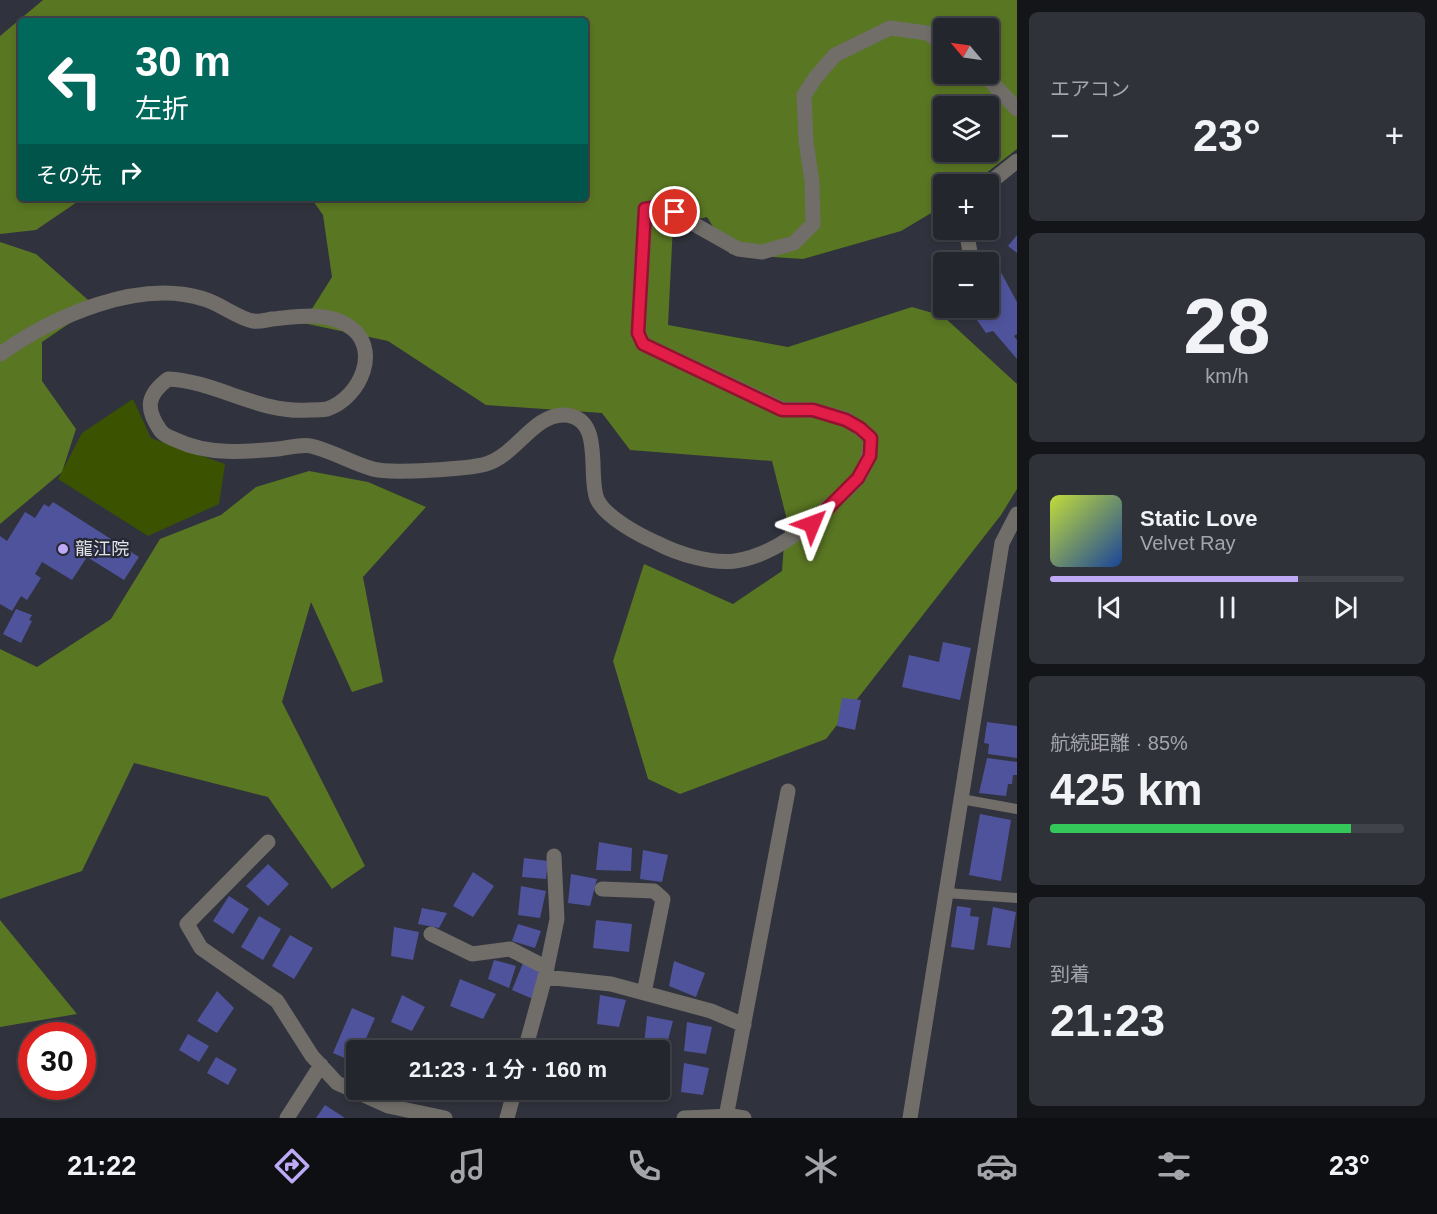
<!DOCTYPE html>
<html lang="ja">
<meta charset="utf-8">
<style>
body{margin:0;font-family:Arial,"Noto Sans JP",sans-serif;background:#30323a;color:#f1f3f6;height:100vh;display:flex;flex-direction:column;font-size:22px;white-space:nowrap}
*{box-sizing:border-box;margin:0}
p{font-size:20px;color:#a3a5aa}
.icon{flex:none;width:33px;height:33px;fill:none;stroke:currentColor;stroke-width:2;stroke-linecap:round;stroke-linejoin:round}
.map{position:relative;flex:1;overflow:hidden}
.details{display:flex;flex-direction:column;gap:12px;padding:12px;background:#141519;width:420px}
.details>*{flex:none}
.banner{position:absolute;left:18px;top:18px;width:570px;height:183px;border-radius:6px;box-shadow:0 3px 9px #0003,0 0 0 2px #41434a;background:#00695c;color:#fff;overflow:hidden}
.needle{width:39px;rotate:299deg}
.tools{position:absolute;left:933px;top:18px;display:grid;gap:12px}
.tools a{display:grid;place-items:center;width:66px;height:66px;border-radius:6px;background:#24262e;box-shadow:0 3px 9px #0003,0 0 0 2px #41434a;font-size:30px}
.speed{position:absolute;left:18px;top:1022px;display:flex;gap:12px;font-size:30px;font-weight:700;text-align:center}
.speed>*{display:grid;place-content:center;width:78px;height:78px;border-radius:50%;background:#24262e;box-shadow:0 3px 9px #0003,0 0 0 2px #41434a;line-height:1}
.speed .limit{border:9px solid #d22;background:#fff;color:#111}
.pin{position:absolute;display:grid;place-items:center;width:51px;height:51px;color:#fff;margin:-26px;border:3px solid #fff;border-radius:50%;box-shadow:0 2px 6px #0007}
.me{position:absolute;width:66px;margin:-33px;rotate:46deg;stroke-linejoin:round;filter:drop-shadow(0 0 4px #0008)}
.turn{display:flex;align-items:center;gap:21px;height:126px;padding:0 18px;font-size:27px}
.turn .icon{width:78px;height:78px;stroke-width:2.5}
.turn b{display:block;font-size:42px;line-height:51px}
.then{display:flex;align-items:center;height:57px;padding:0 18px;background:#0003;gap:12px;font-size:22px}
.big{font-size:45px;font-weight:600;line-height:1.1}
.details .widget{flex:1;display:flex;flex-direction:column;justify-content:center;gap:9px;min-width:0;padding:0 21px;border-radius:9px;background:#30323a}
.details .dial{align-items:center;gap:0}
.dial b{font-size:78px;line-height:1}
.song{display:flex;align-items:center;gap:18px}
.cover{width:72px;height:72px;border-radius:9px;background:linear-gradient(135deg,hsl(70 70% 55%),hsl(220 70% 35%))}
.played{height:6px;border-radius:3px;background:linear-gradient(90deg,#bda9f5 70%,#41434a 70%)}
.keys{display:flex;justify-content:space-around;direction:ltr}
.heat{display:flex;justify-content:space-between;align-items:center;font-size:33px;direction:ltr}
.charge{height:9px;border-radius:4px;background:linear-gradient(90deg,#34c759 85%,#41434a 0)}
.trip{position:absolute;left:346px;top:1040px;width:324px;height:60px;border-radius:6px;background:#24262e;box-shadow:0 3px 9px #0003,0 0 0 2px #41434a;font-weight:600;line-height:60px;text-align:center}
.tab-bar{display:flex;height:96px;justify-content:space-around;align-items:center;background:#0e0f12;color:#a3a5aa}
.tab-bar .icon{width:42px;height:42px}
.tab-bar .selected{color:#bda9f5}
.tab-bar b{font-size:27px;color:#f1f3f6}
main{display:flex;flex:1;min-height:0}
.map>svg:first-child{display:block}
.green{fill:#3b5300}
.forest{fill:#597622;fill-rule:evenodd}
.building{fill:#4f539b}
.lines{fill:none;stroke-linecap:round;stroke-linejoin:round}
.service{stroke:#716d68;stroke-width:10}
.minor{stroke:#716d68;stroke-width:15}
.route-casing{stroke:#92132f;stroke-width:15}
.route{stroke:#e11d48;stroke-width:10}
.poi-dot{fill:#bda9f5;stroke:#262833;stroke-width:2}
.labels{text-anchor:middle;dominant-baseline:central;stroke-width:4.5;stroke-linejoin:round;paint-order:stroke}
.poi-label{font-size:18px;fill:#e1e2ea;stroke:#262833;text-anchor:start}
</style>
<main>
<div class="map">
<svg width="1017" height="1118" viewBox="0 0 1017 1118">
<rect width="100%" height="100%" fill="#30323d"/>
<path class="green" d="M133,399l18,39 74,26 -6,40 -71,32 -90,-57 24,-46z"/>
<path class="forest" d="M43,0h974v149l-45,35h-28l-1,22 -42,25 -98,28 -73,-5 -23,-37 -34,8 -5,100 120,22 124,-40 31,9 74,68v105l-16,26 -175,224 -146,55 -32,-15 -35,-118 31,-97 89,40 49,-33 4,-55 -14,-55 -142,-11 -28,-37 -116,-8 -98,-64 -85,-18 29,-46 -9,-62 -12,-17h274v-177h-564v177h62l-47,32 -36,4v-198zM944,28h44v46h-44zM944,106h44v46h-44z
M0,242l36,12 59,52 -53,36v39l34,48 -14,43 -62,52z
M309,471l59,11 58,25 -63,70 20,105 -31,10 -41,-90 -29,100 83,164 -33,23 -64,-92 -134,-34 -52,108 -82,28v-250l37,18 74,-48 49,-80 61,-24 35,-28z
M0,920l77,94 -77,13z"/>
<path class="building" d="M1017,235v18l-9,-7z
M990,252l27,50v32l-3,2 3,4v19l-24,-28 -7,2 -16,-23 -4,1 -3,-3h25v-46h-18z
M53,502l86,55 -15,23 -37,-23 -15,23 -30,-18 -7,12 6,4 -14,22 -6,-4 -9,15 -12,-7v-68l7,5 18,-29 10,6 9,-14 5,3z
M16,609l16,6 -3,5 3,1 -11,22 -18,-9z
M943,642l28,6 -11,52 -58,-13 7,-32 30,7z
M842,698l19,2 -6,30 -18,-4z
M987,722l30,4v32l-29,-4 1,-10 -5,-1z
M987,758l30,4v13h-4l-1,9h-4l-2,12 -27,-3z
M980,814l31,6 -10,61 -32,-6z
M599,842l33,6 -1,23 -35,-1z
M643,850l25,5 -6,27 -22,-3z
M524,858l24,3 -2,18 -24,-2z
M268,864l21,20 -21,22 -22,-20z
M473,872l21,14 -21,31 -20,-11z
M571,874l26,5 -7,27 -22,-3z
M521,886l25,5 -6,27 -22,-3z
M229,896l20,13 -16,25 -20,-13z
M957,906l14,2 -1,8 9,1 -5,33 -23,-3z
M993,907l23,5 -6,36 -23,-3z
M422,908l25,5 -8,15 -21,-4z
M259,916l22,13 -18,31 -22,-13z
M596,920l36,4 -3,28 -36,-4z
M518,924l23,7 -6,17 -23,-7z
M394,927l25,5 -6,28 -22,-4z
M290,935l23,13 -19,31 -22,-13z
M494,960l22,6 -7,22 -21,-9z
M674,961l31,12 -9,24 -27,-11z
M523,963l23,11 -13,25 -21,-9z
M460,979l36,15 -13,25 -33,-13z
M217,991l17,17 -17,25 -20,-12z
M402,995l23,12 -13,24 -21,-9z
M600,995l26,5 -7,27 -22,-3z
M352,1008l23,10 -14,32h-4l-1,13 -23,-10z
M647,1016l26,5 -7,27 -22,-3z
M687,1022l25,5 -6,27 -22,-3z
M188,1034l21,12 -10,16 -20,-12z
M216,1057l21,12 -9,16 -21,-12z
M684,1063l25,5 -6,27 -22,-3z
M325,1105l20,13h-29z"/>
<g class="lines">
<path class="service" d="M961,799l56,10
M946,893l71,5"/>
<path class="minor" d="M984,74l33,35
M988,184l29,-23
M966,230l4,22
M0,354c53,-37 138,-76 204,-55 15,4 35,20 49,22 6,1 13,-1 19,-2 24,-2 53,-8 75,6 36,21 14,73 -20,84 -6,1 -13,1 -18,1 -50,4 -93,-29 -141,-31 -21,16 -23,29 -8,51 4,6 10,7 16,10 31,15 68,12 102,9 10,-1 23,-5 33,-3 21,5 41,17 62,23 17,5 95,0 113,-5 29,-8 48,-50 78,-49 41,2 23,59 33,84 8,18 42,36 60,44 21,11 54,21 78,18 41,-6 74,-36 103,-63 6,-6 15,-13 20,-20 9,-12 12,-25 13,-40l-12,-10 -13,-9 -33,-9 -31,-1 -139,-65 -5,-11 7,-124 17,-3 76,43 24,3 32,-9 19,-19 -1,-42 -6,-41 -2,-46 12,-18 19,-22 55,-27 37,5 17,11
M268,842l-81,82 14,24 76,53 35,55 25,27 51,23 57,12
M602,889l52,2 9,8 -19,94
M431,934l41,20 38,-5 37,19
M545,977l66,7 100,27 33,14
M525,1050l20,-73 12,-58 -3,-63
M726,1117l62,-326
M287,1118l34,-53
M507,1118l8,-29
M684,1118l48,-2 12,2
M910,1118l92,-575 15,-29"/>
</g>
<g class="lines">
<defs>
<path id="route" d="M675,212l-13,-6 -17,3 -7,124 5,11 139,66h31l33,10 14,8 11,10 -1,18 -12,22 -46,46"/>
</defs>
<use href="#route" class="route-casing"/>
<use href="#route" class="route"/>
</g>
<circle class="poi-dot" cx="63" cy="549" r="6"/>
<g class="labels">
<g class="poi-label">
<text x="75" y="549">龍江院</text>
</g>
</g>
</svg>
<div class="tools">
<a><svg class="needle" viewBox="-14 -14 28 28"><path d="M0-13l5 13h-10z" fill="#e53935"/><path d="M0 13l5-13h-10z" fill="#a3a5aa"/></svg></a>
<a><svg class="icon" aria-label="layers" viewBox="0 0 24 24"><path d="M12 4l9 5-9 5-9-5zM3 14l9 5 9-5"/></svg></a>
<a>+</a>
<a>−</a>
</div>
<div class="speed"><div class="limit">30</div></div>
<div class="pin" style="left:675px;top:212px;background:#d93025"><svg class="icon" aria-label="arrive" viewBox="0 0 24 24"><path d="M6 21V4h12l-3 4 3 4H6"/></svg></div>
<svg class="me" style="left:812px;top:524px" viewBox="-20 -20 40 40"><path d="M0-17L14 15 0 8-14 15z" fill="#e11d48" stroke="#fff" stroke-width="4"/></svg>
<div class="trip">21:23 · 1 分 · 160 m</div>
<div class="banner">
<div class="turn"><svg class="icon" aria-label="left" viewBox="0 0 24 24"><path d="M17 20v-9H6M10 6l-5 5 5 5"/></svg><div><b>30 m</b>左折</div></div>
<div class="then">その先<svg class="icon" aria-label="right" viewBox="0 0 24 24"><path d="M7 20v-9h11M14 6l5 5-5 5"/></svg></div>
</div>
</div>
<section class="details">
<div class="widget"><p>エアコン</p>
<div class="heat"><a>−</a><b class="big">23°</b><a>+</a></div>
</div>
<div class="widget dial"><b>28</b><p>km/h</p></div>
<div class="widget">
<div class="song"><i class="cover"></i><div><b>Static Love</b><p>Velvet Ray</p></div></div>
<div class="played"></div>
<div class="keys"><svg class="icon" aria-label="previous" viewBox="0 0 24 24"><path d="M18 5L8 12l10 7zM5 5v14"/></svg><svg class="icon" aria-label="pause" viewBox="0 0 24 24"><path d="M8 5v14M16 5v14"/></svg><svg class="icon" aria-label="next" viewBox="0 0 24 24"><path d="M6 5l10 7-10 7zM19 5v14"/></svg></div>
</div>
<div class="widget"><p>航続距離 · 85%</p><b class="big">425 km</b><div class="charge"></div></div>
<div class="widget"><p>到着</p><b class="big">21:23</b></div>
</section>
</main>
<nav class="tab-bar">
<b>21:22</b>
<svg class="icon selected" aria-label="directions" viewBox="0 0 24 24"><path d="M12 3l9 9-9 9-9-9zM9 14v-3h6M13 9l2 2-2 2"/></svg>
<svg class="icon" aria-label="music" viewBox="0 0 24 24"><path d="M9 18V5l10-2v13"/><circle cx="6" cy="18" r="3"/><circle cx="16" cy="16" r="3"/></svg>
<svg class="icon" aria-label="phone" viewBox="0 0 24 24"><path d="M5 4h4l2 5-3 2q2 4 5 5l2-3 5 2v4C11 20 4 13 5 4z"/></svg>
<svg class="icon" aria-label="climate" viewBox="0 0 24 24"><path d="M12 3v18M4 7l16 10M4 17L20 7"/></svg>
<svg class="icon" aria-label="car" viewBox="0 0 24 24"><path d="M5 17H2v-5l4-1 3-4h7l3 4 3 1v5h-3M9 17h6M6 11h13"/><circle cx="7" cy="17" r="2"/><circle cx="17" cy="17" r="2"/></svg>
<svg class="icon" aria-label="filters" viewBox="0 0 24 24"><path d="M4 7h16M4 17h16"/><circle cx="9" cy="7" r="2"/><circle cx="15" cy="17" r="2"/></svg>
<b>23°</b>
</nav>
